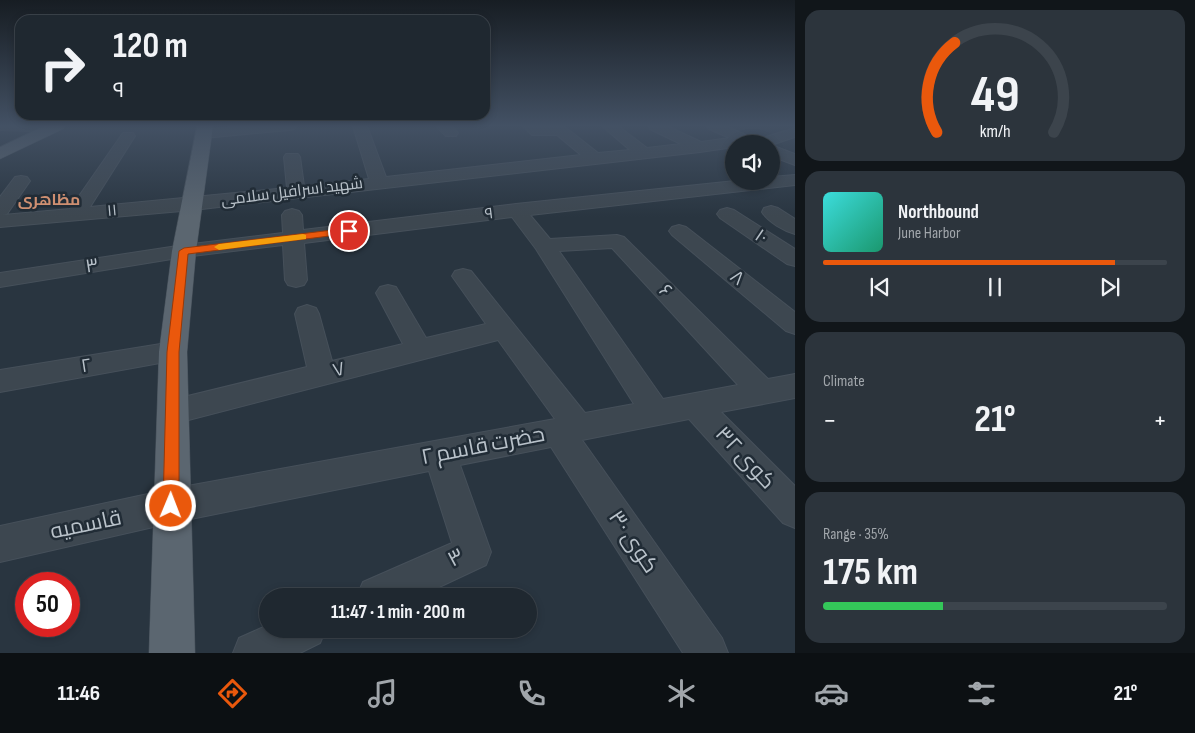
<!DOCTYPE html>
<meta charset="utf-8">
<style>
body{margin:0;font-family:"Sofia Sans Condensed",Cairo,sans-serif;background:#2c343c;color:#f1f3f6;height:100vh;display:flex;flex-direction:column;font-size:19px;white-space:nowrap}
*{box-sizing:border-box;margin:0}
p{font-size:16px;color:#a1a6ab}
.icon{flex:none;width:28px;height:28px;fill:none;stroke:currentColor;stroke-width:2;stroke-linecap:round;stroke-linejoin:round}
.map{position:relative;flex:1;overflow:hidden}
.side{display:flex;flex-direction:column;gap:10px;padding:10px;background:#11161a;width:400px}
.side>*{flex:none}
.banner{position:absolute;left:15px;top:15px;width:475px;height:105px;border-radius:15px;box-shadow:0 2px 8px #0003,0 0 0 1px #3c444c;background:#1f2830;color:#f1f3f6;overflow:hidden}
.fabs{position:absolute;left:725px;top:135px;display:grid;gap:10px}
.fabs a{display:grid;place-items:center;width:55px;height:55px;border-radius:50%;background:#1f2830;box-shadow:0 2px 8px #0003,0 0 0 1px #3c444c;font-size:25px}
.speed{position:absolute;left:15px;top:572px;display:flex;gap:10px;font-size:25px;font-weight:700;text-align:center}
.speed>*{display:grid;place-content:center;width:65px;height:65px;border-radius:50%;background:#1f2830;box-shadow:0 2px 8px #0003,0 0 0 1px #3c444c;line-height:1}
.speed .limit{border:8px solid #d22;background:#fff;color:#111}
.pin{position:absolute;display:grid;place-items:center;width:42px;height:42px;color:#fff;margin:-21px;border:2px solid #fff;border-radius:50%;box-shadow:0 1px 5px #0007}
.me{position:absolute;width:55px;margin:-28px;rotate:1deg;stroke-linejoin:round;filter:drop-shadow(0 0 4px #0008)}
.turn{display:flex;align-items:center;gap:18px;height:105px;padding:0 15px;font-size:22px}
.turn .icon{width:65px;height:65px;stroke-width:2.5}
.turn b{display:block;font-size:35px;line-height:42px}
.big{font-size:38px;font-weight:700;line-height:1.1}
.side .card{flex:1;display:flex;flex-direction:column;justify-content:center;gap:8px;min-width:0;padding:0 18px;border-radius:15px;background:#2c343c}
.side .dial{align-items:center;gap:0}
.dial svg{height:130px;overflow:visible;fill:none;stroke:#3c444c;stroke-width:7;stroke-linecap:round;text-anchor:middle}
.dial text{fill:#f1f3f6;stroke:none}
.song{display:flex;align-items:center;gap:15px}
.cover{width:60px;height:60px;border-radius:8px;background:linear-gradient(135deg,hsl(180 70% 55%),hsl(160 70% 35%))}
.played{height:5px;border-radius:2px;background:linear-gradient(90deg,#ea580c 85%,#3c444c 85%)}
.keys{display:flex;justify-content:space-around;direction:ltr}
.heat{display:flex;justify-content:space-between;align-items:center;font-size:28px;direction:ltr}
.charge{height:8px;border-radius:4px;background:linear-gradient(90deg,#34c759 35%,#3c444c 0)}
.trip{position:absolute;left:259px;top:588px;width:278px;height:50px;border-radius:25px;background:#1f2830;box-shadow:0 2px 8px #0003,0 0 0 1px #3c444c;font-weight:700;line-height:50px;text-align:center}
.tab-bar{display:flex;height:80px;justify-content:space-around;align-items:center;background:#0c1013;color:#a1a6ab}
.tab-bar .icon{width:35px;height:35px}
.tab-bar .selected{color:#ea580c}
.tab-bar b{font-size:22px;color:#f1f3f6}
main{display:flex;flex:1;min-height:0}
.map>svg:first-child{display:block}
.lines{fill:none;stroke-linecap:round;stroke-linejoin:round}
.minor-casing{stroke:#46505a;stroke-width:2}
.major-casing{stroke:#46505a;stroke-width:1}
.minor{fill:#3d4750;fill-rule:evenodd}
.major{fill:#5b6670;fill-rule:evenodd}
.route{fill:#ea580c;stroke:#983908}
.slow{fill:#f59e0b}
.labels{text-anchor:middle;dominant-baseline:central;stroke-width:5;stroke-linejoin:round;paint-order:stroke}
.far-street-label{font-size:16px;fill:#b9c2ca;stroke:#212c36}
.far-neighbourhood-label{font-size:16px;font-weight:bold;fill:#ce8f71;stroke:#212c36}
.street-label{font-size:19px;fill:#b9c2ca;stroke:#212c36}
.near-street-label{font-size:22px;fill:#b9c2ca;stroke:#212c36}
</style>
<main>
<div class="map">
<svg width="795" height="653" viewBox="0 0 795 653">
<rect width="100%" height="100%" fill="#293540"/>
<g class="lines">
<defs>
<path id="minor" d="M0,126h45l6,2 2,3 -2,3 -5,1 -14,-4 -30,-1h-2z
M242,126h54l-2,3 -5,1 -85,8 -5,-1 -2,-3 2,-3 5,-1z
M353,126h14l19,51 195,-22 -24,-20h-25l-9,-9 42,1 33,26 32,-3 -28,-24h16l29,22 34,-4 -31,-15 -2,-3h19l34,16 29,-4 -21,-9 -2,-3h19l30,14 39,-12v9l-24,8 -37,-1v3l-34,5 -507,58 -193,17v-30l15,-20 6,-1 6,1 3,4 -23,33 -4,1 67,-6 53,-76h10l2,3 -45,71 197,-19 -3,-31 2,-3h12l2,3 4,29 65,-7z
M436,126h16l6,7 -2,3h-10z
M771,145l24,9v11l-24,-9z
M795,175v10l-265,30 20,24 67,-4 7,2 144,142 27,-5v24l-74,14 74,74v42l-12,-5 -94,-104 -107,21 140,198 6,15h-45l-132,-206 -91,18 31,87 -5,13 -66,31h-63l6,-14 89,-39 -23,-72 -258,52 -171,39v-36l171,-37 384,-70 -57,-79 -325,84 -10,-4 -5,-9 5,-9 144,-35 -12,-53 3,-6 9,-3 9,3 3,6 13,47 71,-17 -27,-51 4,-6 8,-2 8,2 30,51 60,-14 -34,-48 3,-5 8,-2 8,2 114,142 49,-9 -98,-155 -24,-32 -208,26 3,37 -3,5 -8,2 -8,-2 -3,-5 -2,-35 -99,12 -184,30v-14l184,-28 99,-12 -1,-18 3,-4 7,-2 7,2 3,4 1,15 213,-26 219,-23h36v-4zM612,248l126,137 -75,14 -104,-148z
M771,206l7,2 17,11v15c-11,-3 -27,-12 -33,-22l2,-4z
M727,208l7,2 61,39v17l-8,-2 -67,-46 -3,-4 3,-4z
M679,225l7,2 109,85v22l-9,-3 -114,-96 -3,-4 3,-4z
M173,342l9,3 4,7 -4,7 -182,33v-22z
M268,625v4h58l-6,14 -20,10h-67l6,-15z"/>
<path id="major" d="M44,126h21l-2,3 -63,30v-12z
M197,126h16l-17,125 -9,101 8,301h-46l10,-301 13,-101z"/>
</defs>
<use href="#minor" class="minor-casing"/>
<use href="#major" class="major-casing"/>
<use href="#minor" class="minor"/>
<use href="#major" class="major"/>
</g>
<linearGradient id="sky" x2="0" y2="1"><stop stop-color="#171d23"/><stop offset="0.58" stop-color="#435164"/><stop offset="1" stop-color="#435164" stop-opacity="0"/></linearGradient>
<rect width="795" height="217" fill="url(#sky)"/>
<path class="route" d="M349,228l4,1v4l-165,21 -9,98v154l-2,6 -6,2 -5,-2 -3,-6 4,-154 12,-101 5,-3z"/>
<path class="slow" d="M303,234l3,1v4l-87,11 -5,-3 5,-3z"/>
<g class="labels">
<g class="far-street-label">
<text transform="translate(292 192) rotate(-7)">شهید اسرافیل سلامی</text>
<text transform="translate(112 211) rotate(-5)">۱۱</text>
<text transform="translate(489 214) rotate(-7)">۹</text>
</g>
<g class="far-neighbourhood-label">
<text x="49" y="200">مظاهری</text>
</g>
<g class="street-label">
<text transform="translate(761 237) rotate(34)">۱۰</text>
<text transform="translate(92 266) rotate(-9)">۳</text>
<text transform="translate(737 278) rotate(39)">۸</text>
<text transform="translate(665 291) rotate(46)">۶</text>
<text transform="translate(86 366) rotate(-9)">۲</text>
<text transform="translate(339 370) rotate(-14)">۷</text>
</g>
<g class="near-street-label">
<text transform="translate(483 446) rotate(-11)">۲ حضرت قاسم</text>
<text transform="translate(745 458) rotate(47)">کوی ۳۲</text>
<text transform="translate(86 525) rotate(-12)">قاسمیه</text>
<text transform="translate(633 542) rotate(56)">کوی ۳۰</text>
<text transform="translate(456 558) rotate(-28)">۳</text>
</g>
</g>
</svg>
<div class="fabs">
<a><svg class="icon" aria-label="sound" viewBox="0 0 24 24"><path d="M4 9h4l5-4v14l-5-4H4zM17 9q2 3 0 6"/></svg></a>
</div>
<div class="speed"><div class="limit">50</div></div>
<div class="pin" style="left:349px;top:231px;background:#d93025"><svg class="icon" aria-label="arrive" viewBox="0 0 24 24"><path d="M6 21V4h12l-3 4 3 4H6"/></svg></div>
<svg class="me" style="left:171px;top:506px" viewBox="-20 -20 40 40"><circle r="17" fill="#ea580c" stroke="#fff" stroke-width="3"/><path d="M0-11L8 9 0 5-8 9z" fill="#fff"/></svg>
<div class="trip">11:47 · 1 min · 200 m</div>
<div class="banner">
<div class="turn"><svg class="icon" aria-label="right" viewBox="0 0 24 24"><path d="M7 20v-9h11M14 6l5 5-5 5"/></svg><div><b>120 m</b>۹</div></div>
</div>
</div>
<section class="side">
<div class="card dial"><svg viewBox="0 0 100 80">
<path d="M14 69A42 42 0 1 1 86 69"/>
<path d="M14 69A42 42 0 0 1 25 14" stroke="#ea580c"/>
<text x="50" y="56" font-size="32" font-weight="700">49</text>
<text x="50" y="72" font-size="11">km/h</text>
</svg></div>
<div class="card">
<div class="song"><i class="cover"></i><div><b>Northbound</b><p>June Harbor</p></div></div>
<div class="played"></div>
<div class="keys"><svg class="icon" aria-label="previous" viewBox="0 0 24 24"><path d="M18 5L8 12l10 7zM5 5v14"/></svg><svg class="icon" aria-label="pause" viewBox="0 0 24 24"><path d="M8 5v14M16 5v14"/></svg><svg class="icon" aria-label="next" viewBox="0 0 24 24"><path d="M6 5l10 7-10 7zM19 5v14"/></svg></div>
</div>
<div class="card"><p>Climate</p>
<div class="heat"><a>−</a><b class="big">21°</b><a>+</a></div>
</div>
<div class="card"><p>Range · 35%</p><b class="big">175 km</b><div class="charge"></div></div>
</section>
</main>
<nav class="tab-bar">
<b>11:46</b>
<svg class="icon selected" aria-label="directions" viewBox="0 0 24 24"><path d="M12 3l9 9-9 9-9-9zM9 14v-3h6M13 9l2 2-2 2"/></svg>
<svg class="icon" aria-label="music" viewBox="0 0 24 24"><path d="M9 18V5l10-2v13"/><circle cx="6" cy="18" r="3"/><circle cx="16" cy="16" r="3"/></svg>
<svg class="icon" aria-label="phone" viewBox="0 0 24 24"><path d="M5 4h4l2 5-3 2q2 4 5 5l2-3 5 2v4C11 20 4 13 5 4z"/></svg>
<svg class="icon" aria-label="climate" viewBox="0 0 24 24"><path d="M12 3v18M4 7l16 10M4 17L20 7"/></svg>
<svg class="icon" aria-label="car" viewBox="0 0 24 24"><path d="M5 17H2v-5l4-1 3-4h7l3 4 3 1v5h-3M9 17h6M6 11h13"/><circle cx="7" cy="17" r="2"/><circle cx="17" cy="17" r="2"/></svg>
<svg class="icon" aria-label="filters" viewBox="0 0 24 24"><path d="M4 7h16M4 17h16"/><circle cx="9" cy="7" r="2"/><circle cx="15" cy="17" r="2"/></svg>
<b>21°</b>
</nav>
